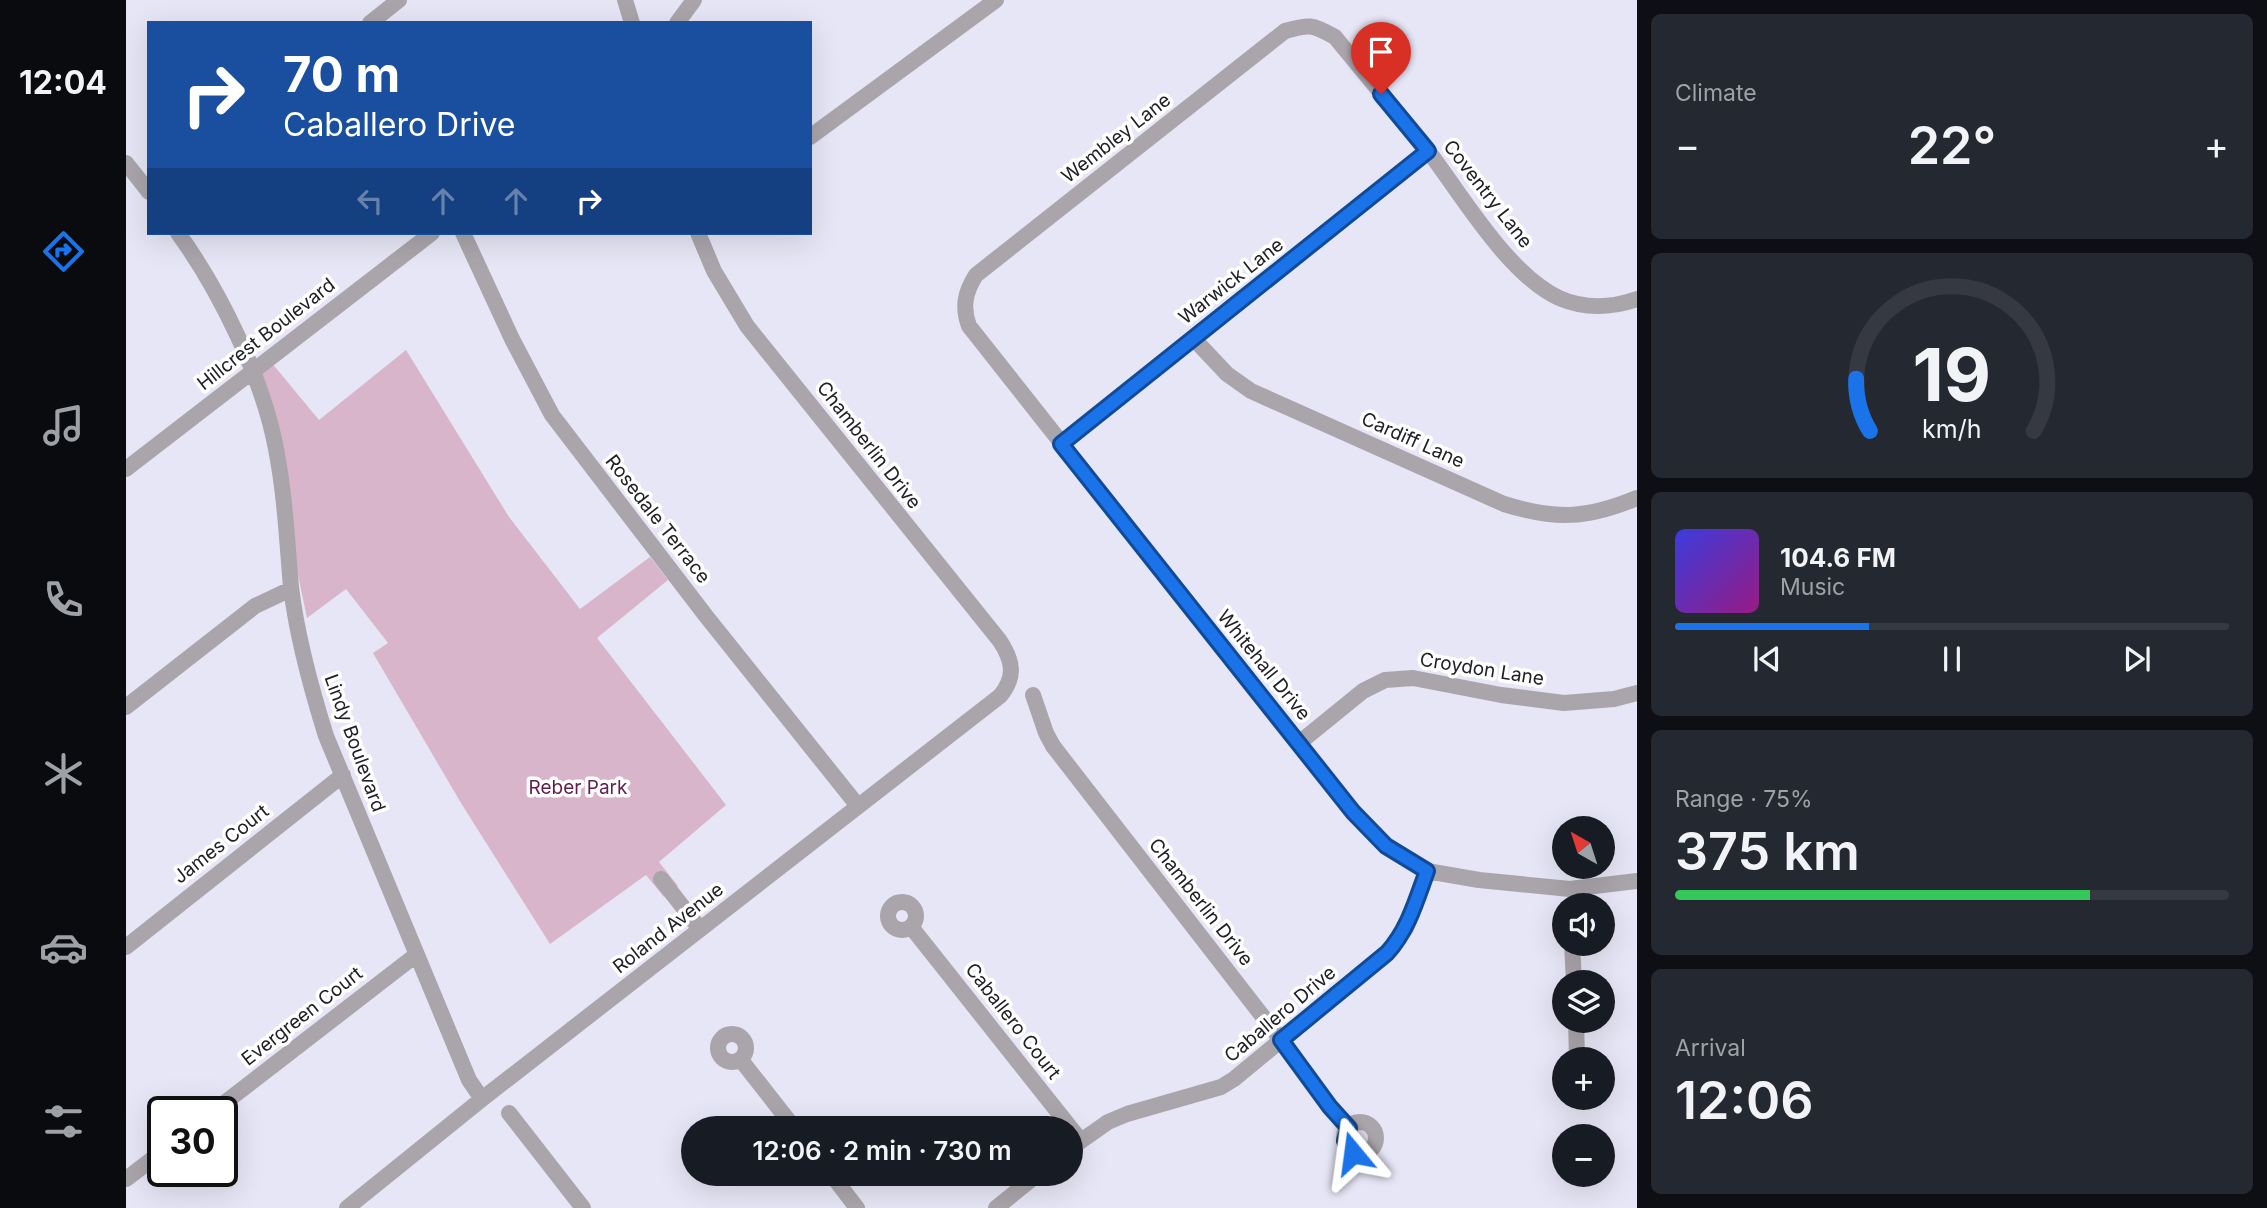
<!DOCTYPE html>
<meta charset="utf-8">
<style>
body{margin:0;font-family:Inter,sans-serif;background:#242831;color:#f1f3f6;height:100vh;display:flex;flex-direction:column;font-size:26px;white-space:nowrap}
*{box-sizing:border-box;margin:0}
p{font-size:23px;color:#9ea1a6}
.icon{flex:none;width:38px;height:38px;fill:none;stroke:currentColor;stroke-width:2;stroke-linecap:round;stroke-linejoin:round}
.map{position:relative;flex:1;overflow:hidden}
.drawer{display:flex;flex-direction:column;gap:14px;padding:14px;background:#0d0f14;width:630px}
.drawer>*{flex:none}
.hud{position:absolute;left:21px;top:21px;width:665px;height:214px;border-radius:0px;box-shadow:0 7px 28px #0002;background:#1a4fa0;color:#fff;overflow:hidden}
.needle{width:46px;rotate:321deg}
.buttons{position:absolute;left:1426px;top:816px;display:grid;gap:14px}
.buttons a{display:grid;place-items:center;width:63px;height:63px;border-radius:50%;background:#171b24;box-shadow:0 7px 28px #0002;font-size:35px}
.speed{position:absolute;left:21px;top:1096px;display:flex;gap:14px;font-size:35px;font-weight:700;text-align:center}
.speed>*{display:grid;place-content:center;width:91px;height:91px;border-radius:50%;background:#171b24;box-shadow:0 7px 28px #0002;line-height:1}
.speed .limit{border:4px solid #111;border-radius:10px;background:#fff;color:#111}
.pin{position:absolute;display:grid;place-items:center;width:60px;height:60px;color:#fff;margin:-72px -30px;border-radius:50% 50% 50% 0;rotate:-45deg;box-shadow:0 0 7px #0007}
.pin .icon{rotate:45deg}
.me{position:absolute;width:77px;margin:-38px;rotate:344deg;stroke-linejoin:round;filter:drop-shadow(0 0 5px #0008)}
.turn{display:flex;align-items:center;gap:24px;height:147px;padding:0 21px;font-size:32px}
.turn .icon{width:91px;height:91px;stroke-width:2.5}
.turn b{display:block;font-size:49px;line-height:60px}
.lanes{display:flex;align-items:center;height:66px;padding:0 21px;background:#0003;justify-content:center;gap:35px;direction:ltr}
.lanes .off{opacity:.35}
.big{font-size:52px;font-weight:600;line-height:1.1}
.drawer .widget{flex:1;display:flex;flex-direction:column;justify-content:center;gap:10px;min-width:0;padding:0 24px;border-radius:10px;background:#242831}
.drawer .dial{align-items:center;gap:0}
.dial svg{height:182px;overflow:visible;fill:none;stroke:#363941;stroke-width:7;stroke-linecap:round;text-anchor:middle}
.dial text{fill:#f1f3f6;stroke:none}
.song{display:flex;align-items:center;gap:21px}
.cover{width:84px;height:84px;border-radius:10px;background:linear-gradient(135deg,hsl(240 70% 55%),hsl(310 70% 35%))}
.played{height:7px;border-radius:4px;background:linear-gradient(90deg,#1a73e8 35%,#363941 35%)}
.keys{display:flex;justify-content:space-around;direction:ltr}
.heat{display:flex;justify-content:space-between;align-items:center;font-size:38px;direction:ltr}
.charge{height:10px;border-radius:5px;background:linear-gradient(90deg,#34c759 75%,#363941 0)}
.trip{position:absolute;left:555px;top:1116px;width:402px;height:70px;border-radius:35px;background:#171b24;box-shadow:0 7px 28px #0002;font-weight:600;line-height:70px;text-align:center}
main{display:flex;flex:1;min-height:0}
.tab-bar{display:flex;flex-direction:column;width:126px;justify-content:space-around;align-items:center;background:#090b0e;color:#9ea1a6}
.tab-bar .icon{width:49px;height:49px}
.tab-bar .on{color:#1a73e8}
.tab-bar b{font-size:32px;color:#f1f3f6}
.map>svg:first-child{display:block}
.green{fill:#d8b5ca}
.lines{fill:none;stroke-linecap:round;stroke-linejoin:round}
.minor{stroke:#a9a5ab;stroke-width:16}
.route-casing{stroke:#114b97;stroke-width:18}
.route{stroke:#1a73e8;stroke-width:12}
.labels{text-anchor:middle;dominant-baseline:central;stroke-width:7;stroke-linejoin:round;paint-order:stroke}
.street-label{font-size:19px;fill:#202026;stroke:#fff}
.park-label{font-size:19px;fill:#5f1e4b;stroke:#fff}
</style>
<main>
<nav class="tab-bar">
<b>12:04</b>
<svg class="icon on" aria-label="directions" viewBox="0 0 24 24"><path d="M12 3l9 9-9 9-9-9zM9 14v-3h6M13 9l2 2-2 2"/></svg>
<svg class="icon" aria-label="music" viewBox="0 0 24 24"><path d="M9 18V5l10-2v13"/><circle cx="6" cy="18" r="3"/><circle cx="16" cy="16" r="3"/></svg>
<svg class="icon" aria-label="phone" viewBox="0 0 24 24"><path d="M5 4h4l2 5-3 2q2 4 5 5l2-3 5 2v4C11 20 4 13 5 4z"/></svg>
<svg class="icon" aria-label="climate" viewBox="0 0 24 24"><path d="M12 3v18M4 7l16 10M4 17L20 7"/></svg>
<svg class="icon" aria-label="car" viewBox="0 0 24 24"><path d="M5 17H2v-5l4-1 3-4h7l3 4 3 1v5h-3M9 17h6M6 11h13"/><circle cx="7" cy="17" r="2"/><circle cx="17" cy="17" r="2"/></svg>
<svg class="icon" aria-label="filters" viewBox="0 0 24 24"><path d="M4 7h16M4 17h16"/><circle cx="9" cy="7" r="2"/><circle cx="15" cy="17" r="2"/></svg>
</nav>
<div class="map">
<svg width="1511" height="1208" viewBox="0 0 1511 1208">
<rect width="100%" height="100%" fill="#e7e6f6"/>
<path class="green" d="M280,350l103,167 71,92 70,-52 18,23 -71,58 129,167 -67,57 19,24 -14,11 -18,-22 -96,69 -89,-141 -88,-150 15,-10 -42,-54 -39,29 -52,-249 16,-7 48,58z"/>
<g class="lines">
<path class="minor" d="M499,0l7,23
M244,23l29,-23
M551,23l17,-23
M684,137l186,-137
M0,163l23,29
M52,233c42,58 85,146 98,216 9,46 11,92 15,138 6,51 20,101 35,149l143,344 13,19
M337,233l49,106 40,76 154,201 152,190
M1511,299c-25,9 -53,10 -78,-1 -51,-24 -96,-101 -130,-146 -31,-39 -63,-77 -94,-115 -23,-13 -26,-13 -50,-6l-309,244c-11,17 -14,32 -7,51l384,486 33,34 41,25 52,9 91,9 67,-8
M1067,338l34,36 24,17 253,113c51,16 83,15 133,-6
M935,444l367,-293
M0,469l306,-236
M907,695l13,38 7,13 228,294 49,67 19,21
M0,707l129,-101 36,-17
M1173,743l64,-52 22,-11 28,-2 88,17 63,8 50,-4 23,-6
M535,879l39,50
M762 916a14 14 0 1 1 28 0a14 14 0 1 1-28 0Z
M786,928l169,213
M1446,943l2,39
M0,947l217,-172
M1450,1020l1,39
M592 1048a14 14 0 1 1 28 0a14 14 0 1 1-28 0Z
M615,1060l54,69
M1465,1097v1
M88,1111l202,-156
M383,1113l74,95
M1218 1138a16 16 0 1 1 32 0a16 16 0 1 1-32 0Z
M945,1148l37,-26 19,-8 94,-27 13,-8 153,-126 19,-25 21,-57
M705,1174l26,34
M0,1179l37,-28
M221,1208l135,-109 518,-403c16,-19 13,-35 0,-55l-253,-315 -33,-55 -16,-38
M870,1208l42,-34"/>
</g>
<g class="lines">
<defs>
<path id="route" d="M1227,1153l-8,-12 4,-13 -19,-21 -49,-67 106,-87c21,-23 29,-52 40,-82l-41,-25 -33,-34 -292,-368 367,-293 -47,-57"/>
</defs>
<use href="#route" class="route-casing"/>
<use href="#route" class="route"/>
</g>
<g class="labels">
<g class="street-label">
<text transform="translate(990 138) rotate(-38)">Wembley Lane</text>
<text transform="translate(1362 194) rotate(52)">Coventry Lane</text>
<text transform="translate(1105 281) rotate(-38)">Warwick Lane</text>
<text transform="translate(140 334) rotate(-38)">Hillcrest Boulevard</text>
<text transform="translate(1287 440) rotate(24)">Cardiff Lane</text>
<text transform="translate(743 445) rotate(52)">Chamberlin Drive</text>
<text transform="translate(532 519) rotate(52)">Rosedale Terrace</text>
<text transform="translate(1138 665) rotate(51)">Whitehall Drive</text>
<text transform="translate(1356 669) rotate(9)">Croydon Lane</text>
<text transform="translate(229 743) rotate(70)">Lindy Boulevard</text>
<text transform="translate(95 844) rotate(-38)">James Court</text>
<text transform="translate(1075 902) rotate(52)">Chamberlin Drive</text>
<text transform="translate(542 928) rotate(-38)">Roland Avenue</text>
<text transform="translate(1154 1014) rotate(-40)">Caballero Drive</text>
<text transform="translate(176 1016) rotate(-38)">Evergreen Court</text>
<text transform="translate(887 1021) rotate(52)">Caballero Court</text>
</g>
<g class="park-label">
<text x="452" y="787">Reber Park</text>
</g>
</g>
</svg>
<div class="buttons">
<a><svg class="needle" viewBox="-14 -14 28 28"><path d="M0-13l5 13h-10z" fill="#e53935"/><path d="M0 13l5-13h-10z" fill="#9ea1a6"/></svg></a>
<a><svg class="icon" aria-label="sound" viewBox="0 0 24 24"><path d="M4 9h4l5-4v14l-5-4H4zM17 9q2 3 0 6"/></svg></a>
<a><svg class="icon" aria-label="layers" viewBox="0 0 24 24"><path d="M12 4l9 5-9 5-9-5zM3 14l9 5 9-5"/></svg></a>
<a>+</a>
<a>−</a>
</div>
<div class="speed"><div class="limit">30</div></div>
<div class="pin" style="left:1255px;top:94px;background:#d93025"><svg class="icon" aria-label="arrive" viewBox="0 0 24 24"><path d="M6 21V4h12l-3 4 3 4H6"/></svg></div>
<svg class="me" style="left:1227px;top:1153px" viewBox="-20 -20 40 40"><path d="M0-17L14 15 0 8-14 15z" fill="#1a73e8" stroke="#fff" stroke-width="4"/></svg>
<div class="trip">12:06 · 2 min · 730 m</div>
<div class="hud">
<div class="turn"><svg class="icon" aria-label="right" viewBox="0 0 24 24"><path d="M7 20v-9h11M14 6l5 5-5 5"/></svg><div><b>70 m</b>Caballero Drive</div></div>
<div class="lanes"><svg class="icon off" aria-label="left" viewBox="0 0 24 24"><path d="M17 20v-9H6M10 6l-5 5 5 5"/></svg><svg class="icon off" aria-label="ahead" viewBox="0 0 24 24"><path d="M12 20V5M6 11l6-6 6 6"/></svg><svg class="icon off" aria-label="ahead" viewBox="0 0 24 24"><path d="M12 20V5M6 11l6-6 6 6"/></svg><svg class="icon" aria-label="right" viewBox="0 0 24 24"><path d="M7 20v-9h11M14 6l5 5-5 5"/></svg></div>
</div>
</div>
<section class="drawer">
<div class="widget"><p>Climate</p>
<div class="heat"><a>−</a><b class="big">22°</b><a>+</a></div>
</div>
<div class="widget dial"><svg viewBox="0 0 100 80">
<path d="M14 69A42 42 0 1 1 86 69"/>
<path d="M14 69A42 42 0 0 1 8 46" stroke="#1a73e8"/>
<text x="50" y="56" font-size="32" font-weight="700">19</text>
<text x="50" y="72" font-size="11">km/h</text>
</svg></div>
<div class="widget">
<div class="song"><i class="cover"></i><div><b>104.6 FM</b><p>Music</p></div></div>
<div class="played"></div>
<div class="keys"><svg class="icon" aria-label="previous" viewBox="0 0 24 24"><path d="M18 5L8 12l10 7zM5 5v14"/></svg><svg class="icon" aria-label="pause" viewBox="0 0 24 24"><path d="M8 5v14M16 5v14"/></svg><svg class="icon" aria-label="next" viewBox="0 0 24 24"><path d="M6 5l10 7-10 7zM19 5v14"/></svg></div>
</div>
<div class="widget"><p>Range · 75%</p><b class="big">375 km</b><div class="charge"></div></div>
<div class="widget"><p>Arrival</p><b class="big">12:06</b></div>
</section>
</main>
